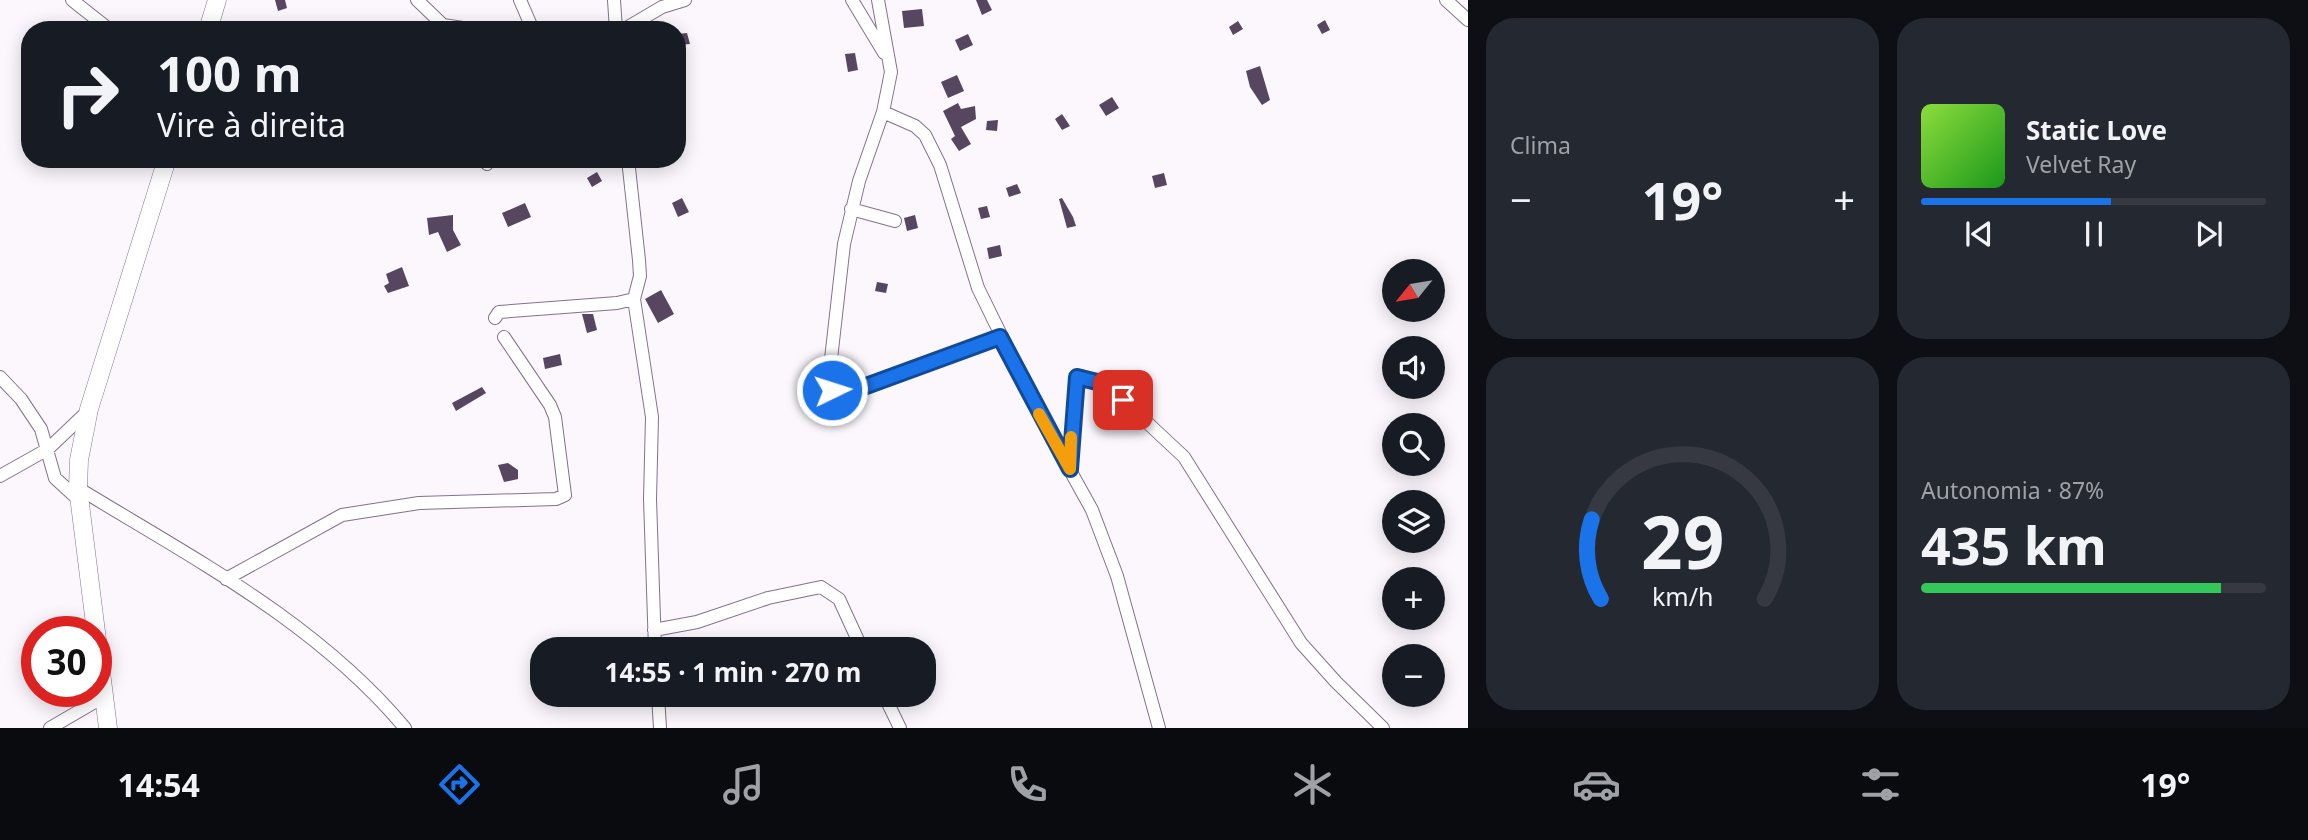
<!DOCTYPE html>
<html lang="pt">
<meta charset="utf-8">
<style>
body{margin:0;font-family:"Noto Sans",sans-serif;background:#242831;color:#f1f3f6;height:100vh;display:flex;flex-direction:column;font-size:26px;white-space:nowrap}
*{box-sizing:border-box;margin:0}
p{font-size:23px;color:#9ea1a6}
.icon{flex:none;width:38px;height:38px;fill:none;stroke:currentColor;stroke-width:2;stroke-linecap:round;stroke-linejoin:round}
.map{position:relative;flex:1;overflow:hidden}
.drawer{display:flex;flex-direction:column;gap:18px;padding:18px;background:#0d0f14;width:840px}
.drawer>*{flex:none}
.guide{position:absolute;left:21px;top:21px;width:665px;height:147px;border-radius:28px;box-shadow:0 4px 18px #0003;background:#171b24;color:#f1f3f6;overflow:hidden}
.needle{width:46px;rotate:240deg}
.tools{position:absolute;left:1382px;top:259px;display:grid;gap:14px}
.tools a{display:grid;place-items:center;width:63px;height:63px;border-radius:50%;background:#171b24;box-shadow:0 4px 18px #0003;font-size:35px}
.speed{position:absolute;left:21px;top:616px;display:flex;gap:14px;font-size:35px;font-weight:700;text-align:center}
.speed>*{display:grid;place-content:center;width:91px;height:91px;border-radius:50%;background:#171b24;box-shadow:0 4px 18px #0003;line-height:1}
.speed .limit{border:10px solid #d22;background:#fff;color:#111}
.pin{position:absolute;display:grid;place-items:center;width:60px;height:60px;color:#fff;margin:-30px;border-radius:14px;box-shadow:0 4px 10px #0006}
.me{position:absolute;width:77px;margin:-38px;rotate:86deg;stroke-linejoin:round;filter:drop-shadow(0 0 5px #0008)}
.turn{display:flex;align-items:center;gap:24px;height:147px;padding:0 21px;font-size:32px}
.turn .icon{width:91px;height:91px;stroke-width:2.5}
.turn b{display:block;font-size:49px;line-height:60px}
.big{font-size:52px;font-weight:700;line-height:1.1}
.drawer .tile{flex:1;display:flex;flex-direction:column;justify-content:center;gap:10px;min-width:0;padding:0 24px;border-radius:28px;background:#242831}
.drawer .dial{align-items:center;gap:0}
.dial svg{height:182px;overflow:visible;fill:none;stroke:#363941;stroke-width:7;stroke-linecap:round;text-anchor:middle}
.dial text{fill:#f1f3f6;stroke:none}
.song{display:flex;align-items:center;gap:21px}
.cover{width:84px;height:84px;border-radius:10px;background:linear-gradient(135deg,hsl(90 70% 55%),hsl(120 70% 35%))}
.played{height:7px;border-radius:4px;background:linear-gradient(90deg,#1a73e8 55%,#363941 55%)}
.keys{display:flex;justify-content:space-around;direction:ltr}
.heat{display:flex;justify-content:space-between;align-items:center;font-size:38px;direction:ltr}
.charge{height:10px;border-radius:5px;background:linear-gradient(90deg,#34c759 87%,#363941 0)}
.drawer .tiles{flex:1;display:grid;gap:18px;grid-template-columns:repeat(2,1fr)}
.trip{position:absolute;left:530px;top:637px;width:406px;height:70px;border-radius:28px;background:#171b24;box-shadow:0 4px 18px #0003;font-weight:700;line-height:70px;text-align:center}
.tab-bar{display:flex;height:112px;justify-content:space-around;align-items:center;background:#090b0e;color:#9ea1a6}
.tab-bar .icon{width:49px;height:49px}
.tab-bar .current{color:#1a73e8}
.tab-bar b{font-size:32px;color:#f1f3f6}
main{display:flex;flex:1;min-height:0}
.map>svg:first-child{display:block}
.building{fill:#57465f}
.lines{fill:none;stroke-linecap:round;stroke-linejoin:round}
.street-casing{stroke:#84718d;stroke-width:14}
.secondary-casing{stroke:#84718d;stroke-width:19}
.street{stroke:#fff;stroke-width:12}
.secondary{stroke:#fff;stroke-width:18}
.route-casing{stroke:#114b97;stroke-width:18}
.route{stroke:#1a73e8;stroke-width:12}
.slow{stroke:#f59e0b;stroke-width:12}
</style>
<main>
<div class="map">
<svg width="1468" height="728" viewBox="0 0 1468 728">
<rect width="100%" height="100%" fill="#fbf7fd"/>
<path class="building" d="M275,0h10l2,8 -9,3z
M976,0h11l5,10 -10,5z
M922,9l2,17 -20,2 -2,-17z
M1325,20l5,10 -8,4 -5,-9z
M1238,21l5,8 -10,6 -4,-8z
M687,33l3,11 -13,1v-11z
M968,34l5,11 -13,6 -5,-11z
M855,53l3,17 -10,2 -3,-18z
M1260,66l10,34 -8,5 -12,-18 -4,-16z
M957,75l7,16 -16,7 -7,-16z
M1112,97l7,11 -13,8 -7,-11z
M958,103l3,6 14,-3 1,13 -15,8 10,17 -12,7 -8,-12 4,-3 -12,-25z
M1062,114l8,12 -8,4 -7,-11z
M998,120l-1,11 -11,-1 1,-9z
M597,172l5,9 -10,6 -5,-9z
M1164,173l3,12 -12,3 -3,-12z
M1017,184l4,9 -12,4 -3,-9z
M682,198l7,14 -11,5 -6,-14z
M1062,198l11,19 3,9 -9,2 -8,-29z
M525,203l6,14 -23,10 -6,-14z
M987,206l3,11 -9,2 -3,-11z
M453,215v15l8,15 -14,7 -9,-20 -9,3 -2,-17z
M915,215l3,13 -11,3 -3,-13z
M1000,245l2,11 -13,3 -2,-11z
M402,267l7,19 -21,7 -4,-7 5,-3 -3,-9z
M877,282l11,2 -2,9 -11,-2z
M661,290l13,24 -16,9 -13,-24z
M582,314h11l4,16 -10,3z
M560,354l2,11 -17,4 -2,-11z
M482,387l4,6 -30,18 -4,-8z
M508,463l10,7v9l-14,3 -6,-17z"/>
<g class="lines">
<defs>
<path id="street" d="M72,0l38,30
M417,0l26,25 33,5
M520,0l13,30
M614,0l2,30
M852,0l32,53
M878,0l13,72 -8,40 -24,69 -15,63 -14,124 2,22 6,5 9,-2 153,-56
M1446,0l22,20
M623,30l39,-23 23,-7
M883,112l32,14 10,9 15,30 38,123 68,139 46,83 25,66 42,152
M487,164l2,-5
M851,209l44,12
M634,299l18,118 -2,82 5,150
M495,318l4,-6 118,-9 17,-4 6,-23 -1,-16 -11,-101
M0,377l21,22 20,30 14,49 24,22
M1070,468l6,-87 5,-5 16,6 26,18 61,57 117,186 35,39 47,46
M0,476l48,-27 41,-39
M78,488c116,71 238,134 327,240
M226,579l116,-64 77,-12 137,-4 9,-4 -10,-78 -5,-12 -46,-68
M654,630l43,-8 71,-24 53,-11 18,12 23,50
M658,695l2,33
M884,695l16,33
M50,728l55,-32"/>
<path id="secondary" d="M208,30l9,-30
M108,728l-30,-240 1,-28 10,-51 78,-250"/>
</defs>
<use href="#street" class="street-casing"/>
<use href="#secondary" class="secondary-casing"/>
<use href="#street" class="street"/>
<use href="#secondary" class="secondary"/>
</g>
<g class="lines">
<defs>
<path id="route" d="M832,390l6,6 9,-3 153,-56 70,132 7,-92 20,5 26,18"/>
</defs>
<use href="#route" class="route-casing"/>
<use href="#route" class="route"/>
<path class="slow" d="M1039,414l31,55 1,-32"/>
</g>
</svg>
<div class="tools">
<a><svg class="needle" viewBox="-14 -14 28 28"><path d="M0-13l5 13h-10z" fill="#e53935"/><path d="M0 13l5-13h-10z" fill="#9ea1a6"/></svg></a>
<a><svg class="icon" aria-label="sound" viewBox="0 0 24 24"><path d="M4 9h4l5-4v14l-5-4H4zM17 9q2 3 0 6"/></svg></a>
<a><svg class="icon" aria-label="search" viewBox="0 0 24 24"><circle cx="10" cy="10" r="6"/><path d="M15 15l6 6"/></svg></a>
<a><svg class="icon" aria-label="layers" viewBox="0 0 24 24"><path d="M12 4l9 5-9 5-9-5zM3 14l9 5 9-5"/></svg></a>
<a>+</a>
<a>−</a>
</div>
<div class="speed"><div class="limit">30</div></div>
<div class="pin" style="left:1123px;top:400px;background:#d93025"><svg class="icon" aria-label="arrive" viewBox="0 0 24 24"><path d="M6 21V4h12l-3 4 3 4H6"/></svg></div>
<svg class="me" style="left:832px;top:390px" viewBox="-20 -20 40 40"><circle r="17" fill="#1a73e8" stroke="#fff" stroke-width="3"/><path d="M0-11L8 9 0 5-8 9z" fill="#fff"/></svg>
<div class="trip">14:55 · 1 min · 270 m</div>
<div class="guide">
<div class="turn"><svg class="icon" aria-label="right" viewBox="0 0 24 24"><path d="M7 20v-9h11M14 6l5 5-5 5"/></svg><div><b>100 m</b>Vire à direita</div></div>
</div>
</div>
<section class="drawer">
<div class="tiles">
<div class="tile"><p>Clima</p>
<div class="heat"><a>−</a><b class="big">19°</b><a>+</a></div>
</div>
<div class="tile">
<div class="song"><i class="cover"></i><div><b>Static Love</b><p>Velvet Ray</p></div></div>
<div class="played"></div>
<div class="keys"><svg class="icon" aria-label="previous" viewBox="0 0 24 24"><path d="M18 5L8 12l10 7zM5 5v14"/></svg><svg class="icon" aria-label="pause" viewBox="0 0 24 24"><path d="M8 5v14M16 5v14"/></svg><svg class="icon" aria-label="next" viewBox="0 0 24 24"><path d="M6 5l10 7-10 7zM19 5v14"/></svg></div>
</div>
<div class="tile dial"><svg viewBox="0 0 100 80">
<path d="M14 69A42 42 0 1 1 86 69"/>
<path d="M14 69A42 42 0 0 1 10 34" stroke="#1a73e8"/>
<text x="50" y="56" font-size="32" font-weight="700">29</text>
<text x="50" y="72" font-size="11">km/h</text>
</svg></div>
<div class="tile"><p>Autonomia · 87%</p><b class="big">435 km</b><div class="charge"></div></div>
</div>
</section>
</main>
<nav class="tab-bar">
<b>14:54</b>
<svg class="icon current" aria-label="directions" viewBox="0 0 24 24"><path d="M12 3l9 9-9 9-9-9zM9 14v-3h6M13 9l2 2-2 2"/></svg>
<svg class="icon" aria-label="music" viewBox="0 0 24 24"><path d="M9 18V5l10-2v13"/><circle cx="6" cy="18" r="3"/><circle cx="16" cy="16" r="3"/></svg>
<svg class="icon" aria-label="phone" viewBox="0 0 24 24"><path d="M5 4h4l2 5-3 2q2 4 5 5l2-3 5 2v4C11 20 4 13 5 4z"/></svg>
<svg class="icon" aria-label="climate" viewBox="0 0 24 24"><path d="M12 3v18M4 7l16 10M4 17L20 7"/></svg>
<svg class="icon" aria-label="car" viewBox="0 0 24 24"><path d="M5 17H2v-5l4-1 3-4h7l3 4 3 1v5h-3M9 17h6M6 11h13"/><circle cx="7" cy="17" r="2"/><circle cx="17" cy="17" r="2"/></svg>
<svg class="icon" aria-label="filters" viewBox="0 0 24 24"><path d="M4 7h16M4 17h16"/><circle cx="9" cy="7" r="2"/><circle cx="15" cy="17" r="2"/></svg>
<b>19°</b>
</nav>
